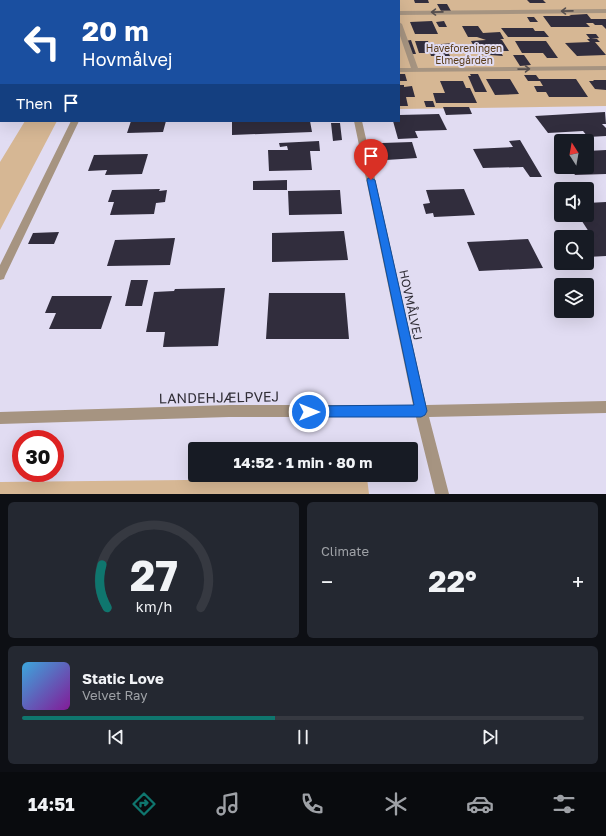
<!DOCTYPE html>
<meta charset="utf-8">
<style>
body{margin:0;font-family:"Golos Text",sans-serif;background:#242831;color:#f1f3f6;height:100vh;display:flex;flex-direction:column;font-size:15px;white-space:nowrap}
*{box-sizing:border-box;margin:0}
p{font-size:13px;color:#9ea1a6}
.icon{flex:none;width:22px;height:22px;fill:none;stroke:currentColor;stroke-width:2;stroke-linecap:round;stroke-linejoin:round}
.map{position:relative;height:494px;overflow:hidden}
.panel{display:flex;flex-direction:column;gap:8px;padding:8px;background:#0d0f14;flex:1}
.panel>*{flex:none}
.top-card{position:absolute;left:0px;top:0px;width:400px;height:122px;box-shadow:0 4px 16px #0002;background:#1a4fa0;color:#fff;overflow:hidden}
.needle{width:26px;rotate:349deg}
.controls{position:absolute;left:554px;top:134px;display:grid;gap:8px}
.controls a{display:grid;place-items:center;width:40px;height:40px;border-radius:4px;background:#171b24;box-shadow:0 4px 16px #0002;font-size:20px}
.speed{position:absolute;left:12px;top:430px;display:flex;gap:8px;font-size:20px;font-weight:700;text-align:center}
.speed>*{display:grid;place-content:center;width:52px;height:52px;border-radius:50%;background:#171b24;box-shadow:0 4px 16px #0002;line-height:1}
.speed .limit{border:6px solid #d22;background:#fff;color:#111}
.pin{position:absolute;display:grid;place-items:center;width:34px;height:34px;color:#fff;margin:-41px -17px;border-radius:50% 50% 50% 0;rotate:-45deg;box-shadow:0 0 4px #0007}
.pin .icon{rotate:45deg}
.me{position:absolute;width:44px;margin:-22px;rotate:90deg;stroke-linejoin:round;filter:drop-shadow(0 0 3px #0008)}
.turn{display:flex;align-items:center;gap:14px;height:84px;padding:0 16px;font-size:18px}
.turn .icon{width:52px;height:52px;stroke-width:2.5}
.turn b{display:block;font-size:28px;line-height:34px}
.then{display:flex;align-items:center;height:38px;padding:0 16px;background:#0003;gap:8px;font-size:15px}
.big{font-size:30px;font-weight:700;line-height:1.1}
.panel .tile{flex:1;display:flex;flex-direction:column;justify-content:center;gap:6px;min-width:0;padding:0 14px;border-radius:6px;background:#242831}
.panel .dial{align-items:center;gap:0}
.dial svg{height:104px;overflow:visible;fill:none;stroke:#363941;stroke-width:7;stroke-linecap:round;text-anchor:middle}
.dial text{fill:#f1f3f6;stroke:none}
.song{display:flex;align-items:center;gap:12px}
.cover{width:48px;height:48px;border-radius:6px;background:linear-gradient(135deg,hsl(200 70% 55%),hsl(290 70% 35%))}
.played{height:4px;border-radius:2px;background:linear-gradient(90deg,#0f766e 45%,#363941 45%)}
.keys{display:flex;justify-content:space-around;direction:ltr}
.heat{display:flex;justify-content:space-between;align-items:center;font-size:22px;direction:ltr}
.panel .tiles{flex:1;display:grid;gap:8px;grid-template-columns:1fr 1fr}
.tile:last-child{grid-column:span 2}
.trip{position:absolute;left:188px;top:442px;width:230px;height:40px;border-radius:4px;background:#171b24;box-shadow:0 4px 16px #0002;font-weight:700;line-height:40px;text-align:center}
.tab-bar{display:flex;height:64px;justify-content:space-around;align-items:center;background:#090b0e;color:#9ea1a6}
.tab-bar .icon{width:28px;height:28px}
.tab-bar .on{color:#0f766e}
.tab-bar b{font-size:18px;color:#f1f3f6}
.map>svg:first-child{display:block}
.green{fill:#d6b794}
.building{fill:#312d3d}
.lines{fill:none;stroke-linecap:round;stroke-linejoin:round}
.minor{fill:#a69481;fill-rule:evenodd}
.oneway{stroke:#544d4d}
.route{fill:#1a73e8;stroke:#114b97}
.labels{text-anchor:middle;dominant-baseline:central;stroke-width:4;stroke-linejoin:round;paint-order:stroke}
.far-park-label{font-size:10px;fill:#583b18;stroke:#e1dcf2}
.street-label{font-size:12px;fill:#312e37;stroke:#e1dcf2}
.near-street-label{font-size:14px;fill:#312e37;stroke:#e1dcf2}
</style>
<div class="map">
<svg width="606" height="494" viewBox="0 0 606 494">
<rect width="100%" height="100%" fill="#e1dcf2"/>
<path class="green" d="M124,0h482v106l-207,3v-108z
M25,121h32l-57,109v-68z
M367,478l2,16h-369v-12z"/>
<path class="building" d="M414,0h14l1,3h-14z
M527,0h16l3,3h-16z
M437,4h10l4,7h-10z
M587,14l4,5h15v10l-4,-4h-7l-2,-2h-7l4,4h-39l-8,-11h28l-2,-1z
M527,17h7l4,5h-8z
M432,21l6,13h-23l-5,-12z
M444,21l3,6h-8l-3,-5z
M462,26h16l5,7 17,-1 4,7h-4l2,1 7,11h-9l3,5 -25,-2 -7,-13 15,-1 -9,-3h-9z
M501,28h32l2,3h9l5,6h-41z
M586,34h10l3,4 -8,1h6l3,3h-5l11,13 -29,1 -12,-13 25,-1 -3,-3h3z
M411,40l5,14h-6l-5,-13z
M415,41h13l1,4 25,-2 4,9h-10l2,4h-19l-1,-3h-11z
M515,41h31l12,17h-11l-4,-5h-21z
M459,46h9l2,4h-11z
M513,55h11l7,10 -11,1z
M478,56h9l2,4h-9z
M399,74h6l2,7h-7z
M470,74h8l9,18h-12l-7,-16h3z
M524,75h12l3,4h37l12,18h-39l-3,-5h-9l-3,-6h9l-3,-5h-12z
M486,79h24l9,15 -24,1z
M593,80h13v10l-11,-1 -6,-8h5z
M440,81h23l3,7h4l7,15h-41l-3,-10h12z
M399,85h5v2l8,-1 3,11h-9l2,9h-9z
M424,101h9l2,6h-9z
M443,107h26l3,7 -26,1z
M605,112l1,12h-4l4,4v8l-18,1 -5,-6 -35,2 -13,-17z
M439,114l8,16 -32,1 3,7 -20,1 -5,-18h6v-6z
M131,121h35l-3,11 -36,1z
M232,121h78l2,11 -80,3z
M331,123h9l2,17 -9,1z
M520,140l22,37h-12l-7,-10 -40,1 -10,-19 40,-2 -4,-6z
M319,141l1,10h-10l2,19 -43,1 -1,-21h20l-1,-4 -7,1 -1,-4z
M412,142l5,16 -31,2 -4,-17z
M606,150v24l-31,1 -5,-8h17v-16z
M148,154l-6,20 -37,1 2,-5 -19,1 6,-16z
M287,180v10h-34v-9z
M160,189l-1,2 8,-1 -2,12 -9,1 -2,11 -44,1 4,-13h-6l4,-12z
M464,189l11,26 -41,2 -1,-4 -7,1 -3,-10 7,-1 -4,-13z
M340,190l2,24 -53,1 -1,-24z
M606,202v54l-19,1v-20h-11l-2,-4 15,-1 -11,-17h9v-12z
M344,231l4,29 -76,2v-29z
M59,232l-5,12h-26l5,-11z
M175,238l-5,27 -63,1 8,-26z
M528,239l15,29 -64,3 -12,-29z
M131,280h17l-6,26h-17z
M225,288l-7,58 -55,1 2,-15h-19l8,-40 20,-1 1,-2z
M269,293h76l4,46h-83z
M52,296h60l-11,33h-52l7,-16h-11z"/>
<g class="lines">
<path class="minor" d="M389,0h6v1h-6z
M606,9v4l-207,2v-4z
M399,22l3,2 16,44 188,-2v4l-207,2v-4h12l-12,-35z
M71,121h8l-74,155 -1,3 -4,1v-15z
M354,121h8l64,284 180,-4v12l-177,4 20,77h-14l-19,-77h-187l-229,7v-12l229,-7h184z"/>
</g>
<defs><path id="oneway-shaft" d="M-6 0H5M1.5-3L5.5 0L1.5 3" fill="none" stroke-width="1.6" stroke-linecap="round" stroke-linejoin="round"/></defs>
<g class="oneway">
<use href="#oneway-shaft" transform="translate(567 11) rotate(179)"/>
<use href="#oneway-shaft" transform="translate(437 12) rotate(179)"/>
<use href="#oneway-shaft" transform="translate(524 69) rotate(-1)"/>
</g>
<path class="route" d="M368,178h3l4,2 52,231 -2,4 -4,2h-112l-4,-1 -2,-4 2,-4 4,-2 105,-1 -47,-225z"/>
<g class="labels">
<g class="far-park-label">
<text x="464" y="48">Haveforeningen<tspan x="464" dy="12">Elmegården</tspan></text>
</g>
<g class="street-label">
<text transform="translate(411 305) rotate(78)">HOVMÅLVEJ</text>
</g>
<g class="near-street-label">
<text transform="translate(219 397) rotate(-1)">LANDEHJÆLPVEJ</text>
</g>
</g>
</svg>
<div class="controls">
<a><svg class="needle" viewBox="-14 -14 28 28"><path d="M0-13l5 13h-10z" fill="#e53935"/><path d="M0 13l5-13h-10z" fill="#9ea1a6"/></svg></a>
<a><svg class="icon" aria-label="sound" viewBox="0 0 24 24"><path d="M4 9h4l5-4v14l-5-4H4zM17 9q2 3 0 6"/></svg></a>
<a><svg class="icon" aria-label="search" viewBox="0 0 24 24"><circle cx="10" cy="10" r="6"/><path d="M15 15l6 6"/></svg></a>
<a><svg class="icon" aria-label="layers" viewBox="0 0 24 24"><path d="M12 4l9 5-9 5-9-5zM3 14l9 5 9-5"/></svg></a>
</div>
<div class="speed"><div class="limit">30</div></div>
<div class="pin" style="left:371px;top:180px;background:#d93025"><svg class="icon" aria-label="arrive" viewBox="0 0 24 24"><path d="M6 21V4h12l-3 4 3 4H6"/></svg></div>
<svg class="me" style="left:309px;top:412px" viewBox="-20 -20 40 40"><circle r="17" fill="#1a73e8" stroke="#fff" stroke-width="3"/><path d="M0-11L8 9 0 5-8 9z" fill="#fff"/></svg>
<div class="trip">14:52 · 1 min · 80 m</div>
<div class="top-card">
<div class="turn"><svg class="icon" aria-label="left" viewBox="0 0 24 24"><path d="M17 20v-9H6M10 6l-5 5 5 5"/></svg><div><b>20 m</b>Hovmålvej</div></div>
<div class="then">Then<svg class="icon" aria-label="arrive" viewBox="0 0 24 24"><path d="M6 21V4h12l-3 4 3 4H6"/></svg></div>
</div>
</div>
<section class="panel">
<div class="tiles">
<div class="tile dial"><svg viewBox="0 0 100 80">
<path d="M14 69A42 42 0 1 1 86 69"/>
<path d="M14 69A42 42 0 0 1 10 36" stroke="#0f766e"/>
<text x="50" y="56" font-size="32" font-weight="700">27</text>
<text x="50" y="72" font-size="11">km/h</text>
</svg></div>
<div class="tile"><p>Climate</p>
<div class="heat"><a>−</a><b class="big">22°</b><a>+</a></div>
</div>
<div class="tile">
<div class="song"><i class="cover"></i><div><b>Static Love</b><p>Velvet Ray</p></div></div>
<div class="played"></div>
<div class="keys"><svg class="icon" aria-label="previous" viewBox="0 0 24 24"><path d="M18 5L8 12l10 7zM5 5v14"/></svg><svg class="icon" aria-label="pause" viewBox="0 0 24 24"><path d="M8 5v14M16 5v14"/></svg><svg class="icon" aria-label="next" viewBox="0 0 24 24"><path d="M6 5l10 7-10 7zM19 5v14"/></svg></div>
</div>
</div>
</section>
<nav class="tab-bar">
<b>14:51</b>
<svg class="icon on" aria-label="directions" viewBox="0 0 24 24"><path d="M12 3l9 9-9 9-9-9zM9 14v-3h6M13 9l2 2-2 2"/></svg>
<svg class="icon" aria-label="music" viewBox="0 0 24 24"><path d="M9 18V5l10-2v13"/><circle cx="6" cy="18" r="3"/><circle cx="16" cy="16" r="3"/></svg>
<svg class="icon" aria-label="phone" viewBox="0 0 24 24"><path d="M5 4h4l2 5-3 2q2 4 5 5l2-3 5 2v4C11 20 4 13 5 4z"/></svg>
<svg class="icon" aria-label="climate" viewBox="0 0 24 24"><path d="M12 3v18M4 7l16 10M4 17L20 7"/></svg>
<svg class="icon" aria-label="car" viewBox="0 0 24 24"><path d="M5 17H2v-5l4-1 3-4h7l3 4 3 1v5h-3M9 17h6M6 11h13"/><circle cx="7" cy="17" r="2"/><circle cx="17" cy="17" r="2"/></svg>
<svg class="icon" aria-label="filters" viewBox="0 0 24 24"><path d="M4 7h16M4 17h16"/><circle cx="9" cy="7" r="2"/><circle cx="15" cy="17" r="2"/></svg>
</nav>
